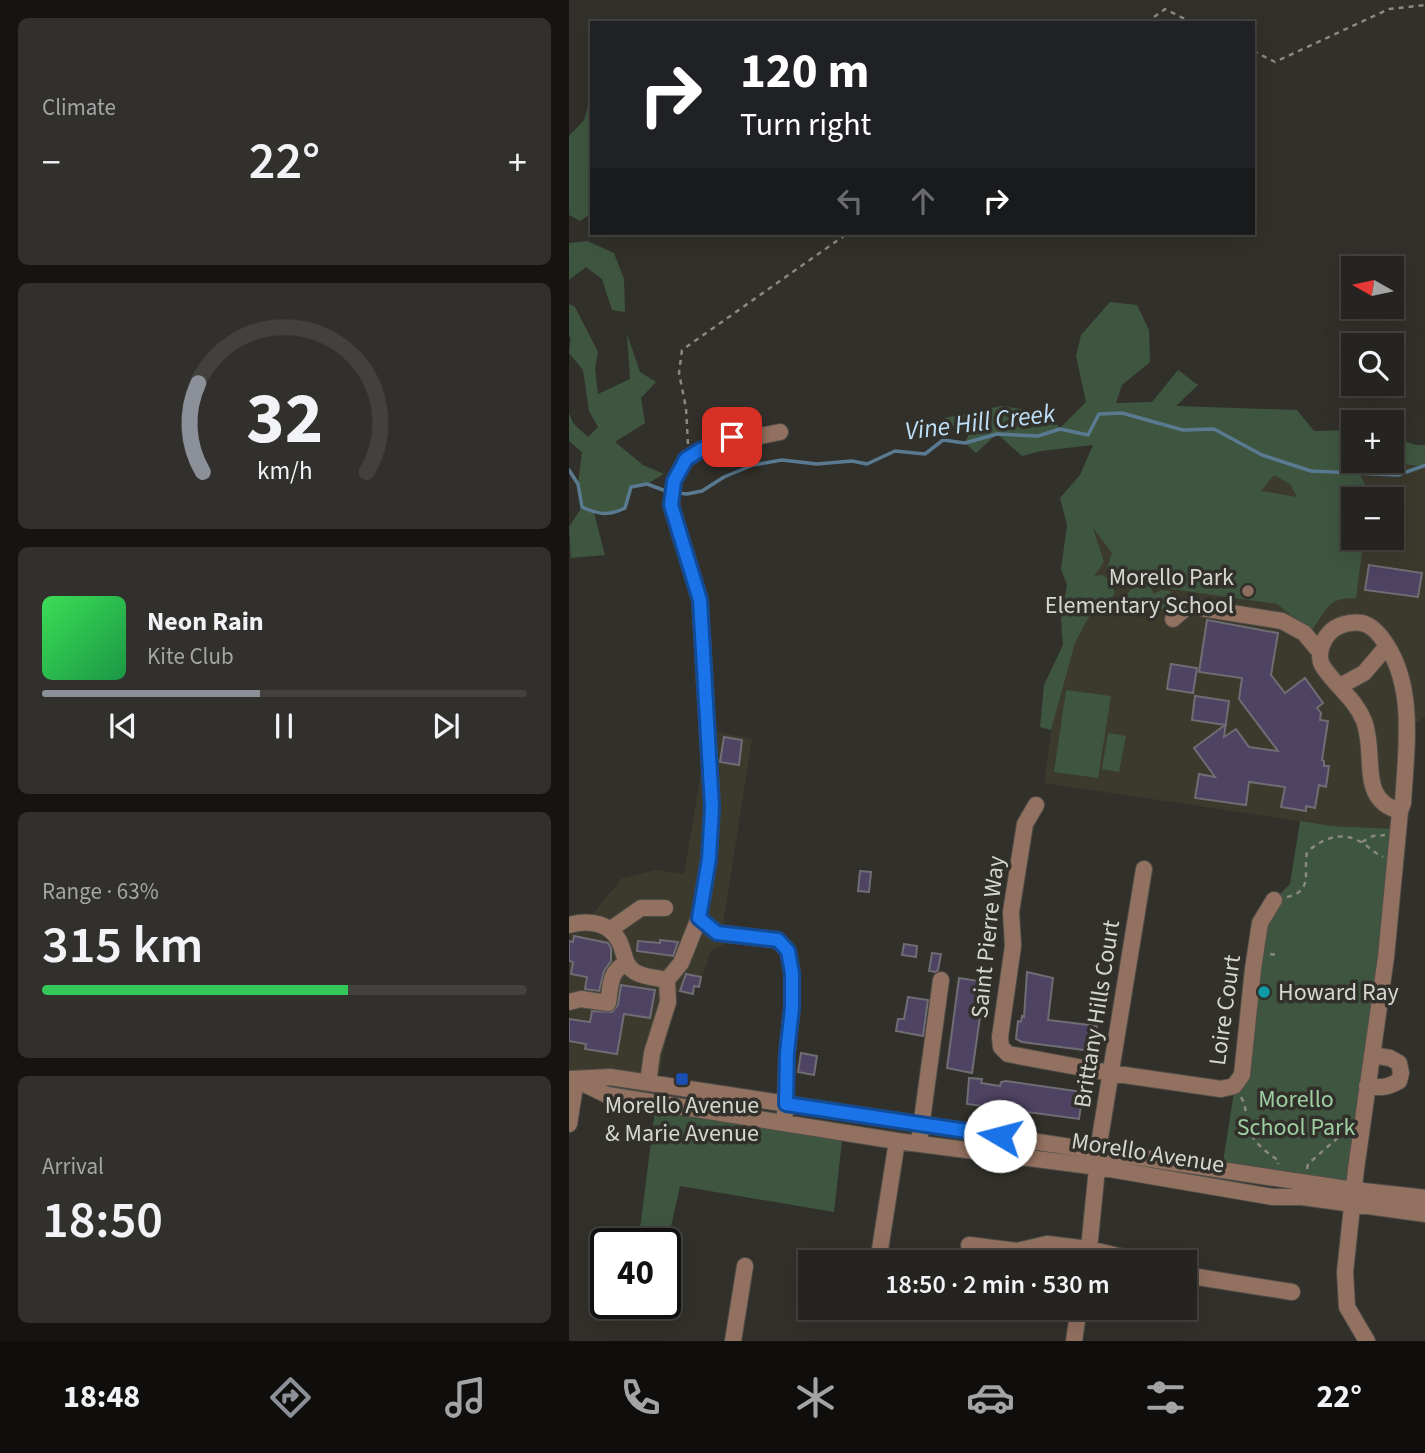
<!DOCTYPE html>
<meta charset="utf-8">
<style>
body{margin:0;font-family:"Source Sans 3",sans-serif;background:#32302d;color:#f1f3f6;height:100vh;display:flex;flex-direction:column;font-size:26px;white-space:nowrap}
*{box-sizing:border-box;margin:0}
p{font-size:23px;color:#a4a4a5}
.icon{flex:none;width:38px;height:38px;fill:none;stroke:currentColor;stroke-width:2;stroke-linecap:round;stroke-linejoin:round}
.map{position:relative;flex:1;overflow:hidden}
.side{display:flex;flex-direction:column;gap:18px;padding:18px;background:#151412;width:569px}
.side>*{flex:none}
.banner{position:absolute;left:21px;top:21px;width:665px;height:214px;border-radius:0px;box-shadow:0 7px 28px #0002,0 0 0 2px #42413e;background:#202124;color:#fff;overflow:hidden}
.needle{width:46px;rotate:279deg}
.controls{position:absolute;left:772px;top:256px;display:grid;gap:14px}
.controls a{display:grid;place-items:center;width:63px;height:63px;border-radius:0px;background:#262420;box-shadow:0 7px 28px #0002,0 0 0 2px #42413e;font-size:35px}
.speed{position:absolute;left:21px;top:1228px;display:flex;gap:14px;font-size:35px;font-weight:700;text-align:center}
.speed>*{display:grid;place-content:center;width:91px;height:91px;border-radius:50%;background:#262420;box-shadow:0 7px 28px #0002,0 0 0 2px #42413e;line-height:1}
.speed .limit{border:4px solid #111;border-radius:10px;background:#fff;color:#111}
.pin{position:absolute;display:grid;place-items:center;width:60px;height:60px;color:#fff;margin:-30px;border-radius:14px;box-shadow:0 4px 10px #0006}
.me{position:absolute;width:77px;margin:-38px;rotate:278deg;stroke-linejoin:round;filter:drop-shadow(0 0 5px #0008)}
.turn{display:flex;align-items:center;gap:24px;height:147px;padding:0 35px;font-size:32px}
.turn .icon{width:91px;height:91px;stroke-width:2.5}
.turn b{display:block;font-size:49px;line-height:60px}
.lanes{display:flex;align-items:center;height:66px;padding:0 35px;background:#0003;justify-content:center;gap:35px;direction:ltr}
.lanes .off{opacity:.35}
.big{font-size:52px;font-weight:600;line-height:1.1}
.side .widget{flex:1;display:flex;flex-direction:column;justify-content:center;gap:10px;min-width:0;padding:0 24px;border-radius:10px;background:#32302d}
.side .dial{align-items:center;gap:0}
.dial svg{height:182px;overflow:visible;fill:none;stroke:#42413e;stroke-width:7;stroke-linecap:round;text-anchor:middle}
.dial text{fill:#f1f3f6;stroke:none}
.song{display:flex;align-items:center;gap:21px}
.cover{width:84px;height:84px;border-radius:10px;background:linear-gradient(135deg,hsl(130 70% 55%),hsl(140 70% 35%))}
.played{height:7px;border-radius:4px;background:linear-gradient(90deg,#8c9099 45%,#42413e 45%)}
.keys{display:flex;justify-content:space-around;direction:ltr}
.heat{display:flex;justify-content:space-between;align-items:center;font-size:38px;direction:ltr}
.charge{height:10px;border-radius:5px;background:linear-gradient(90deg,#34c759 63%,#42413e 0)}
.trip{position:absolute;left:229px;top:1250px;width:399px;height:70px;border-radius:0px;background:#262420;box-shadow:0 7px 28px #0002,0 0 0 2px #42413e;font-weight:600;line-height:70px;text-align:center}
.tabs{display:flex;height:112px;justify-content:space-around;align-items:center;background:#0f0e0d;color:#a4a4a5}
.tabs .icon{width:49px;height:49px}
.tabs .on{color:#8c9099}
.tabs b{font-size:32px;color:#f1f3f6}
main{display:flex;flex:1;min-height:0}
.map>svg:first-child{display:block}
.built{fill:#3c392d;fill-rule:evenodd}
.green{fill:#3e5640;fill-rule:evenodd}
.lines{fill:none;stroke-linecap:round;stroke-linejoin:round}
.stream{stroke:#597a91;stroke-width:3.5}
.building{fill:#4e4362;stroke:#6f6d74;stroke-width:2}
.minor-casing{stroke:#504e48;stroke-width:18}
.path{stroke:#898883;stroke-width:2.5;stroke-dasharray:5 5;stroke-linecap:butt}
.minor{stroke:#937160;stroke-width:16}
.route-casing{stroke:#114b97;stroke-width:18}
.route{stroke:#1a73e8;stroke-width:12}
.education-dot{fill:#8d6e63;stroke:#32302a;stroke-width:2.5}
.culture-dot{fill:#0f9aa8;stroke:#32302a;stroke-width:2.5}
.transit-dot{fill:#1a4fb4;stroke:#32302a;stroke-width:2.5}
.labels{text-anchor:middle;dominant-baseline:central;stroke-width:7;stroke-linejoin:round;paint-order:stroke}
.poi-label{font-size:24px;fill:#d6d6d1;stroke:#32302a;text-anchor:end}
.street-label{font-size:24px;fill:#d6d6d1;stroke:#32302a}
.park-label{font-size:24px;fill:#9dcfa2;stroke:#32302a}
.water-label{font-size:26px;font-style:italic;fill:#bddff8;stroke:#32302a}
</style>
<main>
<section class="side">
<div class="widget"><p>Climate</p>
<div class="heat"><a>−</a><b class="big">22°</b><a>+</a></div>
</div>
<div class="widget dial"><svg viewBox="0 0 100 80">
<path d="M14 69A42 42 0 1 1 86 69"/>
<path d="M14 69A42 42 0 0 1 12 30" stroke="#8c9099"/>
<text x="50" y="56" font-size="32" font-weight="700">32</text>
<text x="50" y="72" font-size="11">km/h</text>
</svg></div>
<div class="widget">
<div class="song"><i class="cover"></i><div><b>Neon Rain</b><p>Kite Club</p></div></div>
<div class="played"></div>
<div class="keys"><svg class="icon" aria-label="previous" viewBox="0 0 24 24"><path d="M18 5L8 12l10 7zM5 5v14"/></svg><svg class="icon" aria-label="pause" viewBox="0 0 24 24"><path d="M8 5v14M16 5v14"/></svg><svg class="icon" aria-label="next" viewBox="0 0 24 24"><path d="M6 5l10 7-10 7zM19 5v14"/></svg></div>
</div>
<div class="widget"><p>Range · 63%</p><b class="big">315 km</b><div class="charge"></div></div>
<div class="widget"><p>Arrival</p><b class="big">18:50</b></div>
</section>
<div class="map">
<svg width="857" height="1341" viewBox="0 0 857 1341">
<rect width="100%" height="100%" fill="#32302a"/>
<path class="built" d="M784,460h21l51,7v250l-17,12 -10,100 -66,-3 -288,-43 38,-272zM784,499h38v38h-38z
M139,730l44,9 -29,186 9,6 -1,9 -21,12 -11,35 -5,-1 -1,8 -19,-2 -16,93 -89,-6v-156l23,-8 30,-37 35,-8 27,4z"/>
<path class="green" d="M23,92v121l-12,8 -11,-6v-79l15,-16z
M18,241l27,12 10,26 1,33 -13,-2 -10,-31 -16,-12 -17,13v-37z
M541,302l27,3 12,25 1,32 -28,23 -6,18 36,-1 26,-32 20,15 -22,21 121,4 17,21 39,-1v30h14l-8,12 13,27h-19v38h11l-8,61c-28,-1 -29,11 -43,31h-5l-31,-25 -127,-18 4,8 7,-4 9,1 4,6 -1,9 -8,5 -11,-6c-21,17 -39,-7 -17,-21l-16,-3 -14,-13 5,-15 -19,-25 11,34 -10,14 8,-1 9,5 4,13 -6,9 -14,3 -20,38 -24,87 -11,-3 4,-42 19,-40 -2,-26 6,-34 -6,-16 6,-44 -7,-27 20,-23 13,-30 -52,6 -19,5 -25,-22 -21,19 -11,-10 7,-16 -14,3 -14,-12 57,-12 20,3 8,20 19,-15 12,14 26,-26 -10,-46 5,-21zM705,475l16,9 7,13 -36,-6z
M0,304l6,3 23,45 -3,16 3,26 32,-15 -3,-45 13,38 16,10 -15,16 4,25 -30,19 28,23 21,9 -17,10 -16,3 -6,21 -14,7 -17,-2 11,42 -34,3 -2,-31 13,-20 -4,-23 4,-32 -13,-11v-28l4,10 15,14 10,-10 -9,-16 -6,-41 -14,-17 2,-15 -2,-2z
M823,437l24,8h9v22l-51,-7h17z
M497,690l45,6 -13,82 -44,-6z
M539,733l18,3 -7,36 -17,-3z
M731,821l32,5 66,3 -44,361 -132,-21 31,-200 21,-69 16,-16z
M87,1103l187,29 -9,80 -154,-26 -15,68v-10h-27z"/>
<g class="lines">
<path class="stream" d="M0,470l9,14 4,23c17,8 27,9 43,1l6,-21 16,-3 19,7
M108,493l10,1 15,-3 22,-14 29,-12 29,-5 35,4 35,-3 15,3 28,-13 30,3 18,-14 22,3 32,-9 41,2 22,-7 28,6 11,-21 23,-1 61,17 31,-1 48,26 49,16 87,4 28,-10"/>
</g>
<path class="building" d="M800,565l53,8 -4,24 -53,-7z
M638,620l71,13 -7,42 14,18 20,-15 18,25 -6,5 4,5 -1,7 8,1 -6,39 2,1v5h5l-3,21 -7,-2 -4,23 -9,-2v5l-25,-4 4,-20 -36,-5 -3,23 -51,-7 4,-24 16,3 -21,-29 31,-23 -33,-5 3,-24 34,5 -5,36 12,-8 13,18 29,4 -39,-52 3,-21 -43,-6z
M602,664l26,4 -4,25 -26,-4z
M155,737l18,3 -3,25 -19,-3z
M291,871l11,1 -2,20 -11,-1z
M5,936l34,7 3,5v13l-7,10 -5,20 -14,-2 2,-12 -16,-3 2,-12 -4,-1v-20l4,1z
M91,940l18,2 -5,14 -36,-5 1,-10 22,2z
M335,944l13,2 -1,11 -14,-2z
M363,953l9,1 -3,16 -3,2 -6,-1z
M458,972l26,6 -5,42 49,6 -2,23 -3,-1v3l-70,-9 -6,-3 2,-18 3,1 1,-6 2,1z
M117,974l15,3 -2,10 -5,-1 -1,8 -13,-3z
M390,978l26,4 -13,91 -25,-5z
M52,985l34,5 -5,28 -26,-4 -7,40 -32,-5 1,-5 -17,-3v-22l21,3 2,-11 20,1 6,-7z
M339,997l20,3 -5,36 -27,-5 2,-12h6z
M232,1053l16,3 -3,19 -16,-3z
M400,1078l13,1 -1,4 19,3 1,-4 5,-1 77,11 -4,27 -112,-15z"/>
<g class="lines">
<defs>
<path id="minor" d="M604,619l15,-13 94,15 22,12 16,19
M771,686l24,-13 23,-27
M467,805l-11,19 -14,88 2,34 -13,91 1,10 7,7 102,19 111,16 13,-3 8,-11 11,-106 7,-46 14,-23
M130,918l18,15 61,7 10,11 4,22v35l-5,45 -2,61
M0,925c20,-6 42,-2 51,18 5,11 4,22 15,29 8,5 23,6 32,8
M42,929l30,-21h24
M0,1002l12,-3 27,4c3,-18 1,-31 18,-40
M0,1079l41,-2 744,113 72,8
M9,1081l29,14 290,46 201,26 175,30h29l124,17
M79,1083l4,-30 16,-51 -1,-22 14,-17 18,-45 10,-59 3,-52 -12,-207 -29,-95 3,-24 12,-22 16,-10 30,-12 18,1 30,-6
M798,1086c13,2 20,2 32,-5l2,-8 -2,-10 -9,-5 -18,-3
M0,1124l7,-44
M351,1135l21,-155
M400,1245l48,6 30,-7 42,5 54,13
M309,1262l19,-121
M517,1262l3,-13 11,-111 44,-269
M616,1275l107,17
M164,1341l12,-75
M505,1341l5,-34
M798,1341l-20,-34 -2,-35 11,-103 30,-212 14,-146 3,-8c3,-55 14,-120 -22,-166 -9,-11 -16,-16 -31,-14 -14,2 -23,9 -28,22 -2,6 -3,14 0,20 12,20 33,33 42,56 13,34 -7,79 36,90"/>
</defs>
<use href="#minor" class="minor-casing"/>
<path class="path" d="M577,23l19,-14 28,14
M684,51l22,11 114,-53 37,-4
M119,444l-2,-36 -7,-35 3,-23 166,-117
M793,842l11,-6 12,-1
M718,897c27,-6 16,-25 20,-45 17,-15 37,-22 57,-8 7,5 12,10 19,13
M701,954l7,1
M672,1097c6,10 4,18 7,29 4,16 18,26 31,35l-1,3
M738,1169l1,-5 33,-29 8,1"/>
<use href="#minor" class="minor"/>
</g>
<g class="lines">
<defs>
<path id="route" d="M163,437l-30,12 -16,10 -12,22 -3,24 29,95 12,207 -3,52 -10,59 18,15 61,7 10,11 4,22v35l-5,45 -1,51 214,32"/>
</defs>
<use href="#route" class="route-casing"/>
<use href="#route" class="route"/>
</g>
<circle class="education-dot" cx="679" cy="591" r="7"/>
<circle class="culture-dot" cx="695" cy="992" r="7"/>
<rect class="transit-dot" x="106" y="1072" width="14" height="14" rx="3.5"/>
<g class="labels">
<g class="poi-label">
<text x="665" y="577">Morello Park<tspan x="665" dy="28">Elementary School</tspan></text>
<text x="709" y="992" text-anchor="start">Howard Ray</text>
<text x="113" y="1105" text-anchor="middle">Morello Avenue<tspan x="113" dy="28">&amp; Marie Avenue</tspan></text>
</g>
<g class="street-label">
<text transform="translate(419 937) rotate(-84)">Saint Pierre Way</text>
<text transform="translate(656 1010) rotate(-82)">Loire Court</text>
<text transform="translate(528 1014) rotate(-81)">Brittany Hills Court</text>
<text transform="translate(579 1153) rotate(9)">Morello Avenue</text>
</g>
<g class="park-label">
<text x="727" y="1099">Morello<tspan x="727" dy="28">School Park</tspan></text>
</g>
<g class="water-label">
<text transform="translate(411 422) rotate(-7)">Vine Hill Creek</text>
</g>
</g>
</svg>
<div class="controls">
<a><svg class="needle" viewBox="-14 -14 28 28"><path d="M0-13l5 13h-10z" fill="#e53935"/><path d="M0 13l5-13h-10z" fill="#a4a4a5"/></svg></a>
<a><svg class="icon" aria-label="search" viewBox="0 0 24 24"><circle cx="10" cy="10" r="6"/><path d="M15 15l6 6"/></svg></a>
<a>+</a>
<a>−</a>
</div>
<div class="speed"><div class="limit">40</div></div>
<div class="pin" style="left:163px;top:437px;background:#d93025"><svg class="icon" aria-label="arrive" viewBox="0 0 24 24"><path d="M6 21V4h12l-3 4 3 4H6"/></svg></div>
<svg class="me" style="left:431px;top:1136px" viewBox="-20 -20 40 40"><circle r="19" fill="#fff"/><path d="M0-13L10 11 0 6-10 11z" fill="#1a73e8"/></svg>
<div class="trip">18:50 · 2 min · 530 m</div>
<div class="banner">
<div class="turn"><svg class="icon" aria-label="right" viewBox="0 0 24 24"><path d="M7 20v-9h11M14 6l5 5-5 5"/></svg><div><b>120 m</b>Turn right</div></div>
<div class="lanes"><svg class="icon off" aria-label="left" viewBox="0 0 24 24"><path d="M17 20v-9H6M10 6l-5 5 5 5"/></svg><svg class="icon off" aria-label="ahead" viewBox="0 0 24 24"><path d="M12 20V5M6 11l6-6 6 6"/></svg><svg class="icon" aria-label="right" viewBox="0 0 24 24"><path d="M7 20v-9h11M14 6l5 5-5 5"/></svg></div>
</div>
</div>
</main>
<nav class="tabs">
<b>18:48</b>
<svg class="icon on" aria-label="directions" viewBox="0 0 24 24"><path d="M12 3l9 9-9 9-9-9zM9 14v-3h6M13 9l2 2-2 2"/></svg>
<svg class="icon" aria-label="music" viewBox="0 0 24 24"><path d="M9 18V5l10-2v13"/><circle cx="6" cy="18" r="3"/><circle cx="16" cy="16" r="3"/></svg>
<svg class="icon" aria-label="phone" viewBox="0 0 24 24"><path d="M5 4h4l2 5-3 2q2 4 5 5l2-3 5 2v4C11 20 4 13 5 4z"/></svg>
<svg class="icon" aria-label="climate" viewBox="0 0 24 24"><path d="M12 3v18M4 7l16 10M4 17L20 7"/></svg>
<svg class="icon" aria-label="car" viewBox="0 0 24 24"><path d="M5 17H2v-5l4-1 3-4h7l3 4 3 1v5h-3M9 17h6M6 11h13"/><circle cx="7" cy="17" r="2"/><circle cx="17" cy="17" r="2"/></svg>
<svg class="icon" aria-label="filters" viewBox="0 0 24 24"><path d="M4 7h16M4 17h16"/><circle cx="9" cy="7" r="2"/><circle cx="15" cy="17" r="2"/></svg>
<b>22°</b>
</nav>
